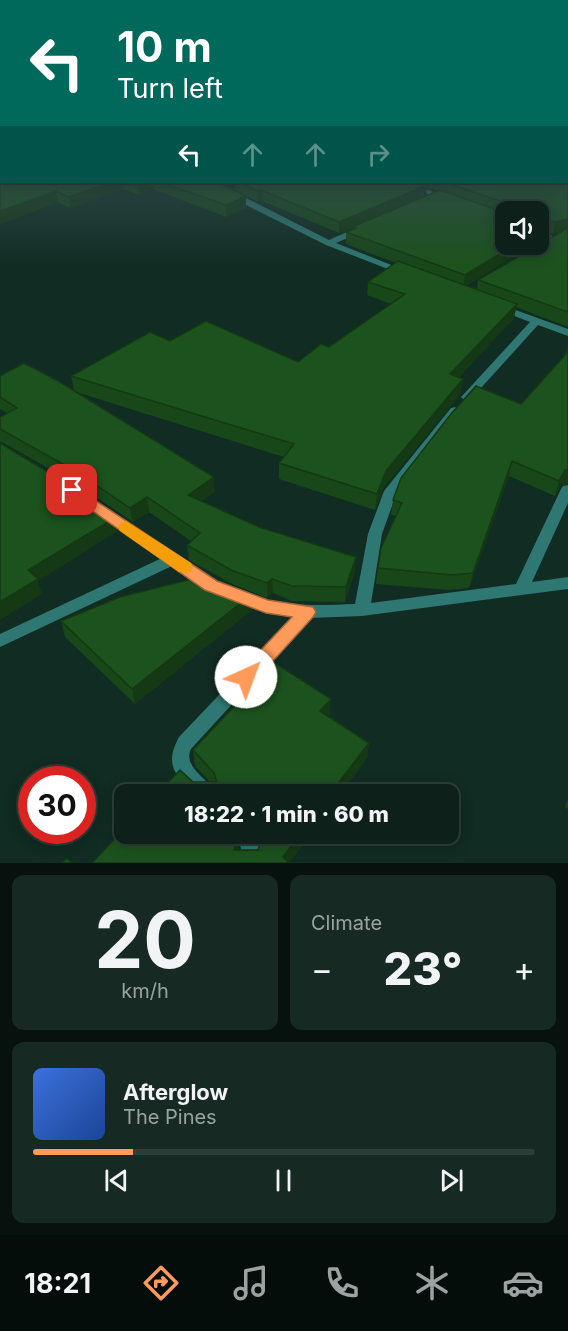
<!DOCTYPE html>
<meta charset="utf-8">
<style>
body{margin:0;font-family:Inter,sans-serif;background:#162923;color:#f1f3f6;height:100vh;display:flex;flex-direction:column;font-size:22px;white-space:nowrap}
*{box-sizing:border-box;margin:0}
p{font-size:20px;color:#9aa3a2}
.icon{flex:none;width:33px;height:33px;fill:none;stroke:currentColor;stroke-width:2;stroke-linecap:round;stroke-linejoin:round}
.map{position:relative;height:863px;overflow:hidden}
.drawer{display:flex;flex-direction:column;gap:12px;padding:12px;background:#07120e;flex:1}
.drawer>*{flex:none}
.hud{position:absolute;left:0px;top:0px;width:568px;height:183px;box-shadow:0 3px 15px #0003,0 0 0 2px #2d3e39;background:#00695c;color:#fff;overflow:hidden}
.tools{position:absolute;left:495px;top:201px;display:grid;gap:12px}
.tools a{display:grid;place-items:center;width:54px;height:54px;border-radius:12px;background:#0d211a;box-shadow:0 3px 15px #0003,0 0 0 2px #2d3e39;font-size:30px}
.speed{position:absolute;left:18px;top:766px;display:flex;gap:12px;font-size:30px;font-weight:700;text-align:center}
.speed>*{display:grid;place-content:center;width:78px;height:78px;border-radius:50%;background:#0d211a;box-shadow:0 3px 15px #0003,0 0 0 2px #2d3e39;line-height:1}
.speed .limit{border:9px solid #d22;background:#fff;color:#111}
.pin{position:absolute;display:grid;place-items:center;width:51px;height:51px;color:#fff;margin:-26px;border-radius:12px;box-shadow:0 3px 9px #0006}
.me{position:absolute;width:66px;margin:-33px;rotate:43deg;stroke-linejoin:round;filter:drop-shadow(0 0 4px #0008)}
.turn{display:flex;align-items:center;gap:21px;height:126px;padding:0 18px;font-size:27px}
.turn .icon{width:78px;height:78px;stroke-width:2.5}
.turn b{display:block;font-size:42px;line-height:51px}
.lanes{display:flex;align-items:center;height:57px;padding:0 18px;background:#0003;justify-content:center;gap:30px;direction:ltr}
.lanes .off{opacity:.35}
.big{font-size:45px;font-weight:800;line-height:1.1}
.drawer .widget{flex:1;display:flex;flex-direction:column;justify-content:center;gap:9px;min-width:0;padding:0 21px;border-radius:12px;background:#162923}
.drawer .dial{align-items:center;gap:0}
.dial b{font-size:78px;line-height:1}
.song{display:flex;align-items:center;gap:18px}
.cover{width:72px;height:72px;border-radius:9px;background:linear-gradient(135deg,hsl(220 70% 55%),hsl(220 70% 35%))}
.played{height:6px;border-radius:3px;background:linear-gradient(90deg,#ff9b5a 20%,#2d3e39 20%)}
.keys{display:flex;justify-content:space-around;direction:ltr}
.heat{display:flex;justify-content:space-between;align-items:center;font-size:33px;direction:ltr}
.drawer .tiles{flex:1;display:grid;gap:12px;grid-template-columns:1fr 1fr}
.widget:last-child{grid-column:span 2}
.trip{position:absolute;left:114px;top:784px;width:345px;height:60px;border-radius:12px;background:#0d211a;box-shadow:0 3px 15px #0003,0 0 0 2px #2d3e39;font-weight:800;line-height:60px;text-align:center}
.menu{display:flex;height:96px;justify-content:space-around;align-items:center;background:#050d0a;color:#9aa3a2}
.menu .icon{width:42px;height:42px}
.menu .on{color:#ff9b5a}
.menu b{font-size:27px;color:#f1f3f6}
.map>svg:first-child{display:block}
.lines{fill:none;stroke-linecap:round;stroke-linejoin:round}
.minor{fill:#2e7772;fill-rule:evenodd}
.wall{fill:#184719;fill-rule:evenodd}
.shaded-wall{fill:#143914}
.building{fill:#1c521d;stroke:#143914;stroke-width:1.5}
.route{fill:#ff9b5a;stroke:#a6653a;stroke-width:1.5}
.slow{fill:#f59e0b}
</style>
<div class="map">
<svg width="568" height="863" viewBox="0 0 568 863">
<rect width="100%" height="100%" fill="#112c22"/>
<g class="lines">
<path class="minor" d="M398,182h9l45,17 -7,2z
M228,192h6l95,48 29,-13h6v4l-28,12 73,29 -5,3 -3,-1 -75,-29 -98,-49z
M538,232l18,5 1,2 -4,3 -15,-5z
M502,305l66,24v7l-30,-11 -67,74h-8l-2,-2 2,-2 67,-73 -31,-12 -2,-2z
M455,407l6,3 -64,82 -15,42 -11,69 145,-19 45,-95 2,-3 5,-1v18l-36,79 36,-5v12l-206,27 -51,2 -120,131c-9,19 20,31 26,46h-22c-20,-20 -31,-30 -16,-58l115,-121 -28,-4 -33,-13 -3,-4 3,-4c12,-4 24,7 36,9 29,7 57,5 86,4l13,-70 16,-43 67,-83z
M103,506l115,76 2,4 -2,4 -5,2 -5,-2 -36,-24 -172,81v-13l162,-76 -64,-44 -2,-3 2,-3z
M236,834h20l5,14 -4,15h-20l4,-15z"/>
</g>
<path class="wall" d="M0,146l2,36h565l1,-36v181l-52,-20 -2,11 -56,60 5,1 -3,16 -76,92 -9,23 -96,-31v-16l5,-6 -208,-65 139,99 -13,10 153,70 -10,31 -53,-1 -19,-8 -6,5 -35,-14 -43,-24 -2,-15 4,-4 -42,-29 -16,10 -55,-37 -78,-44v-24l7,-4 -7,-4v-33l74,14 -3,-14 99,-35 128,21 31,-15 62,-43 -24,-9 1,-13 28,-19 -50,-19v-12l6,-2v-2l-13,5 -77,-32 -4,1 -23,-11v-8l-14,1 25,24 -20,9 -73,-28 -14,6 -15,-6 -54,19 -12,-6 -58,22zM427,187l11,4 -12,5zM506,212h32v30l3,-2 2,-9 10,3 11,-3 -86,49 -1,9 -11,-3 68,-42h-28z
M565,355l-4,130 -6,11 -46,-20 -40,112 -20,2 -73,-6 2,-16 18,-52 -5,-1 2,-15 128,-96z
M252,594l1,15 -118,95 -70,-67 -4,-16z
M330,714l-2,2 41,27 -2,15 -27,37h-184l37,-13h17l-15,-16 -2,-16z
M568,799v10l-3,-2z
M238,834v16h20l3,-9 -3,-7h53l-22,29h-197z"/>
<path class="shaded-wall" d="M111,182h12l1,7 -54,19 -1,-11z
M143,182h9l1,7 -14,6 -1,-11z
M224,182h11v1l-10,2z
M427,185l-1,11 -87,37v-11z
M261,190l1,11 -4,1v-11z
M56,191l2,11 -58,22v-13z
M246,196v12l-20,9v-12z
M568,219v11l-15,4 2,-12z
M543,229l-2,11 -3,2v-11z
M516,244h18l-71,44 2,-13z
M517,304l-3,14 -67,72 3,-16z
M463,379l-3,16 -76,92 -9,23 2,-16 9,-23z
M512,461l-3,15 -40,112 4,-15z
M565,470h3v14l-7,1 -6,11 4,-15z
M214,477l1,14 -25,18 -2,-14z
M147,497l2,15 -16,10 -3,-14z
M116,517l2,14 -80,50 4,13 -42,26v-18l28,-32z
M356,557l-1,14 -10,31 1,-15z
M272,579l1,14 -6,5v-15z
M252,594l1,15 -118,95 -3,-15z
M331,699l-1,15 -10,13v-16z
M369,743l-2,15 -27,37h-11z
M237,834l2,14 -3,15 -2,-13z
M300,834h11l-22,29 -6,-6z"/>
<path class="building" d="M0,146h2v36h109l-42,15 -13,-6 -56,20z
M567,146h1v73l-13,3 -16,-3v7l4,3 -5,2v-19h-28l-1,-8 -65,-22h123z
M132,182h11l-5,2z
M160,182h53l6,1 27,13 -20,9z
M239,182h178l10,3 -88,37 -78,-32 -3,1z
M440,190l66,23v31h10l-51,31 -119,-43 10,-4 -4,-1z
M568,228v84l-90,-32z
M398,261l119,43 -67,70 13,5 -77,92 -9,23 -98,-31 15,-19 -223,-68 79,-44 20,9 36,-20 92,41 23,-18 8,3 76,-53 -37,-12z
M568,347v123h-3l-6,11 -47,-20 -39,112 -21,2 -74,-7 3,-20 21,-45 -9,-3 8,-22 50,-64 25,-28 45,18 44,-49z
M24,363l36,19 154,95 -26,18 71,32 97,30 -10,30 -54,-1 -20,-7 -5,4 -36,-13 -44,-25 13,-12 -53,-36 -17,11 -55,-37 -75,-42v-12l17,-9 -17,-11v-21z
M0,443l63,38 53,36 -88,53 10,9 -38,23z
M204,576l48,18 -120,95 -71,-68 59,-24z
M275,663l56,36 -11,12 49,32 -40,52h-173l24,-25 13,12h24l-3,-9 -21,-23z
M124,829v5h113l-3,16h24l5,-16h37l-17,23 7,6h-198z
M67,858l5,5h-10z"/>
<linearGradient id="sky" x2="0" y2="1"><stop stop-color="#091813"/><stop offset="0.55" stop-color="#324b4f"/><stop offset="1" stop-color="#324b4f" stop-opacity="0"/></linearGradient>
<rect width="568" height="267" fill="url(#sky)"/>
<path class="route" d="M72,485l145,96 51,19 45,7 3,5 -3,5 -60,66 -7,2 -6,-2 -3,-6 3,-5 52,-55 -26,-4 -61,-23 -138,-97 -2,-3z"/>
<path class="slow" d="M126,521l65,42 2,4 -2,5 -6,1 -6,-1 -59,-41 -2,-4 2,-4z"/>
</svg>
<div class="tools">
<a><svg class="icon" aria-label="sound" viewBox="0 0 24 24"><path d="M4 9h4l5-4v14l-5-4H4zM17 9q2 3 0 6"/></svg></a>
</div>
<div class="speed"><div class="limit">30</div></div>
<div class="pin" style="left:72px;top:490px;background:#d93025"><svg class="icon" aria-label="arrive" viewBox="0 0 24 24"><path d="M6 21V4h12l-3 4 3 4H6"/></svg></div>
<svg class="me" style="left:246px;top:677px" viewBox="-20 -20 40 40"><circle r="19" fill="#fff"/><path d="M0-13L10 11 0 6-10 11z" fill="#ff9b5a"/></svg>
<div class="trip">18:22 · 1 min · 60 m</div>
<div class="hud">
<div class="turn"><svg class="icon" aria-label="left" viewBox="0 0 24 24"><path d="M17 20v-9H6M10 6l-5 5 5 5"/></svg><div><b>10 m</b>Turn left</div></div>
<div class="lanes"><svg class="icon" aria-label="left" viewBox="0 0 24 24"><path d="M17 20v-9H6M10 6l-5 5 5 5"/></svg><svg class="icon off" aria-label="ahead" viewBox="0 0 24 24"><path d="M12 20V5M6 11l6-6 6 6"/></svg><svg class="icon off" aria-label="ahead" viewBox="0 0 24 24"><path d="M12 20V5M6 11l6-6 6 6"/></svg><svg class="icon off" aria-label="right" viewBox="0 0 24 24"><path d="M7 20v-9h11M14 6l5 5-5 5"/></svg></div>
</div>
</div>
<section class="drawer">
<div class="tiles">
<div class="widget dial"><b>20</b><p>km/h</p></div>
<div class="widget"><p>Climate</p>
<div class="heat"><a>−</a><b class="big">23°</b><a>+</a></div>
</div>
<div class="widget">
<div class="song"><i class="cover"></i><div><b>Afterglow</b><p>The Pines</p></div></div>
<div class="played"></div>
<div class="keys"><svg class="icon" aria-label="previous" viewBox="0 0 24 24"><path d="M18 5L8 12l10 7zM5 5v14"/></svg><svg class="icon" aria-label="pause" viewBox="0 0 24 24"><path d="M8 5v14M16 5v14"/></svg><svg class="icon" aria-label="next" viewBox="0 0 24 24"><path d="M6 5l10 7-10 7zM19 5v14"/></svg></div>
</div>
</div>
</section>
<nav class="menu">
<b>18:21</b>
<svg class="icon on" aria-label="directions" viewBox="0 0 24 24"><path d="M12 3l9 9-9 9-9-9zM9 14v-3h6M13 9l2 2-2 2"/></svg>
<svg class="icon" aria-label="music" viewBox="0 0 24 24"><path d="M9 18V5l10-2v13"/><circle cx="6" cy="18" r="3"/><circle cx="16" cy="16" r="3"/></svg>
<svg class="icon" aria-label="phone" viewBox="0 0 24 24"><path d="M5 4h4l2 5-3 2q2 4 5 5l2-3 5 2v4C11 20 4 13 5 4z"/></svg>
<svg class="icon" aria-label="climate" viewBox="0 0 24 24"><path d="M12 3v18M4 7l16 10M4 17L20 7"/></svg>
<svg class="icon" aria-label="car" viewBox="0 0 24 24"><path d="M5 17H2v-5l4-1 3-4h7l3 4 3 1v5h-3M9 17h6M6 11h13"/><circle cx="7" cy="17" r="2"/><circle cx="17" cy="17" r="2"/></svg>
</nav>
